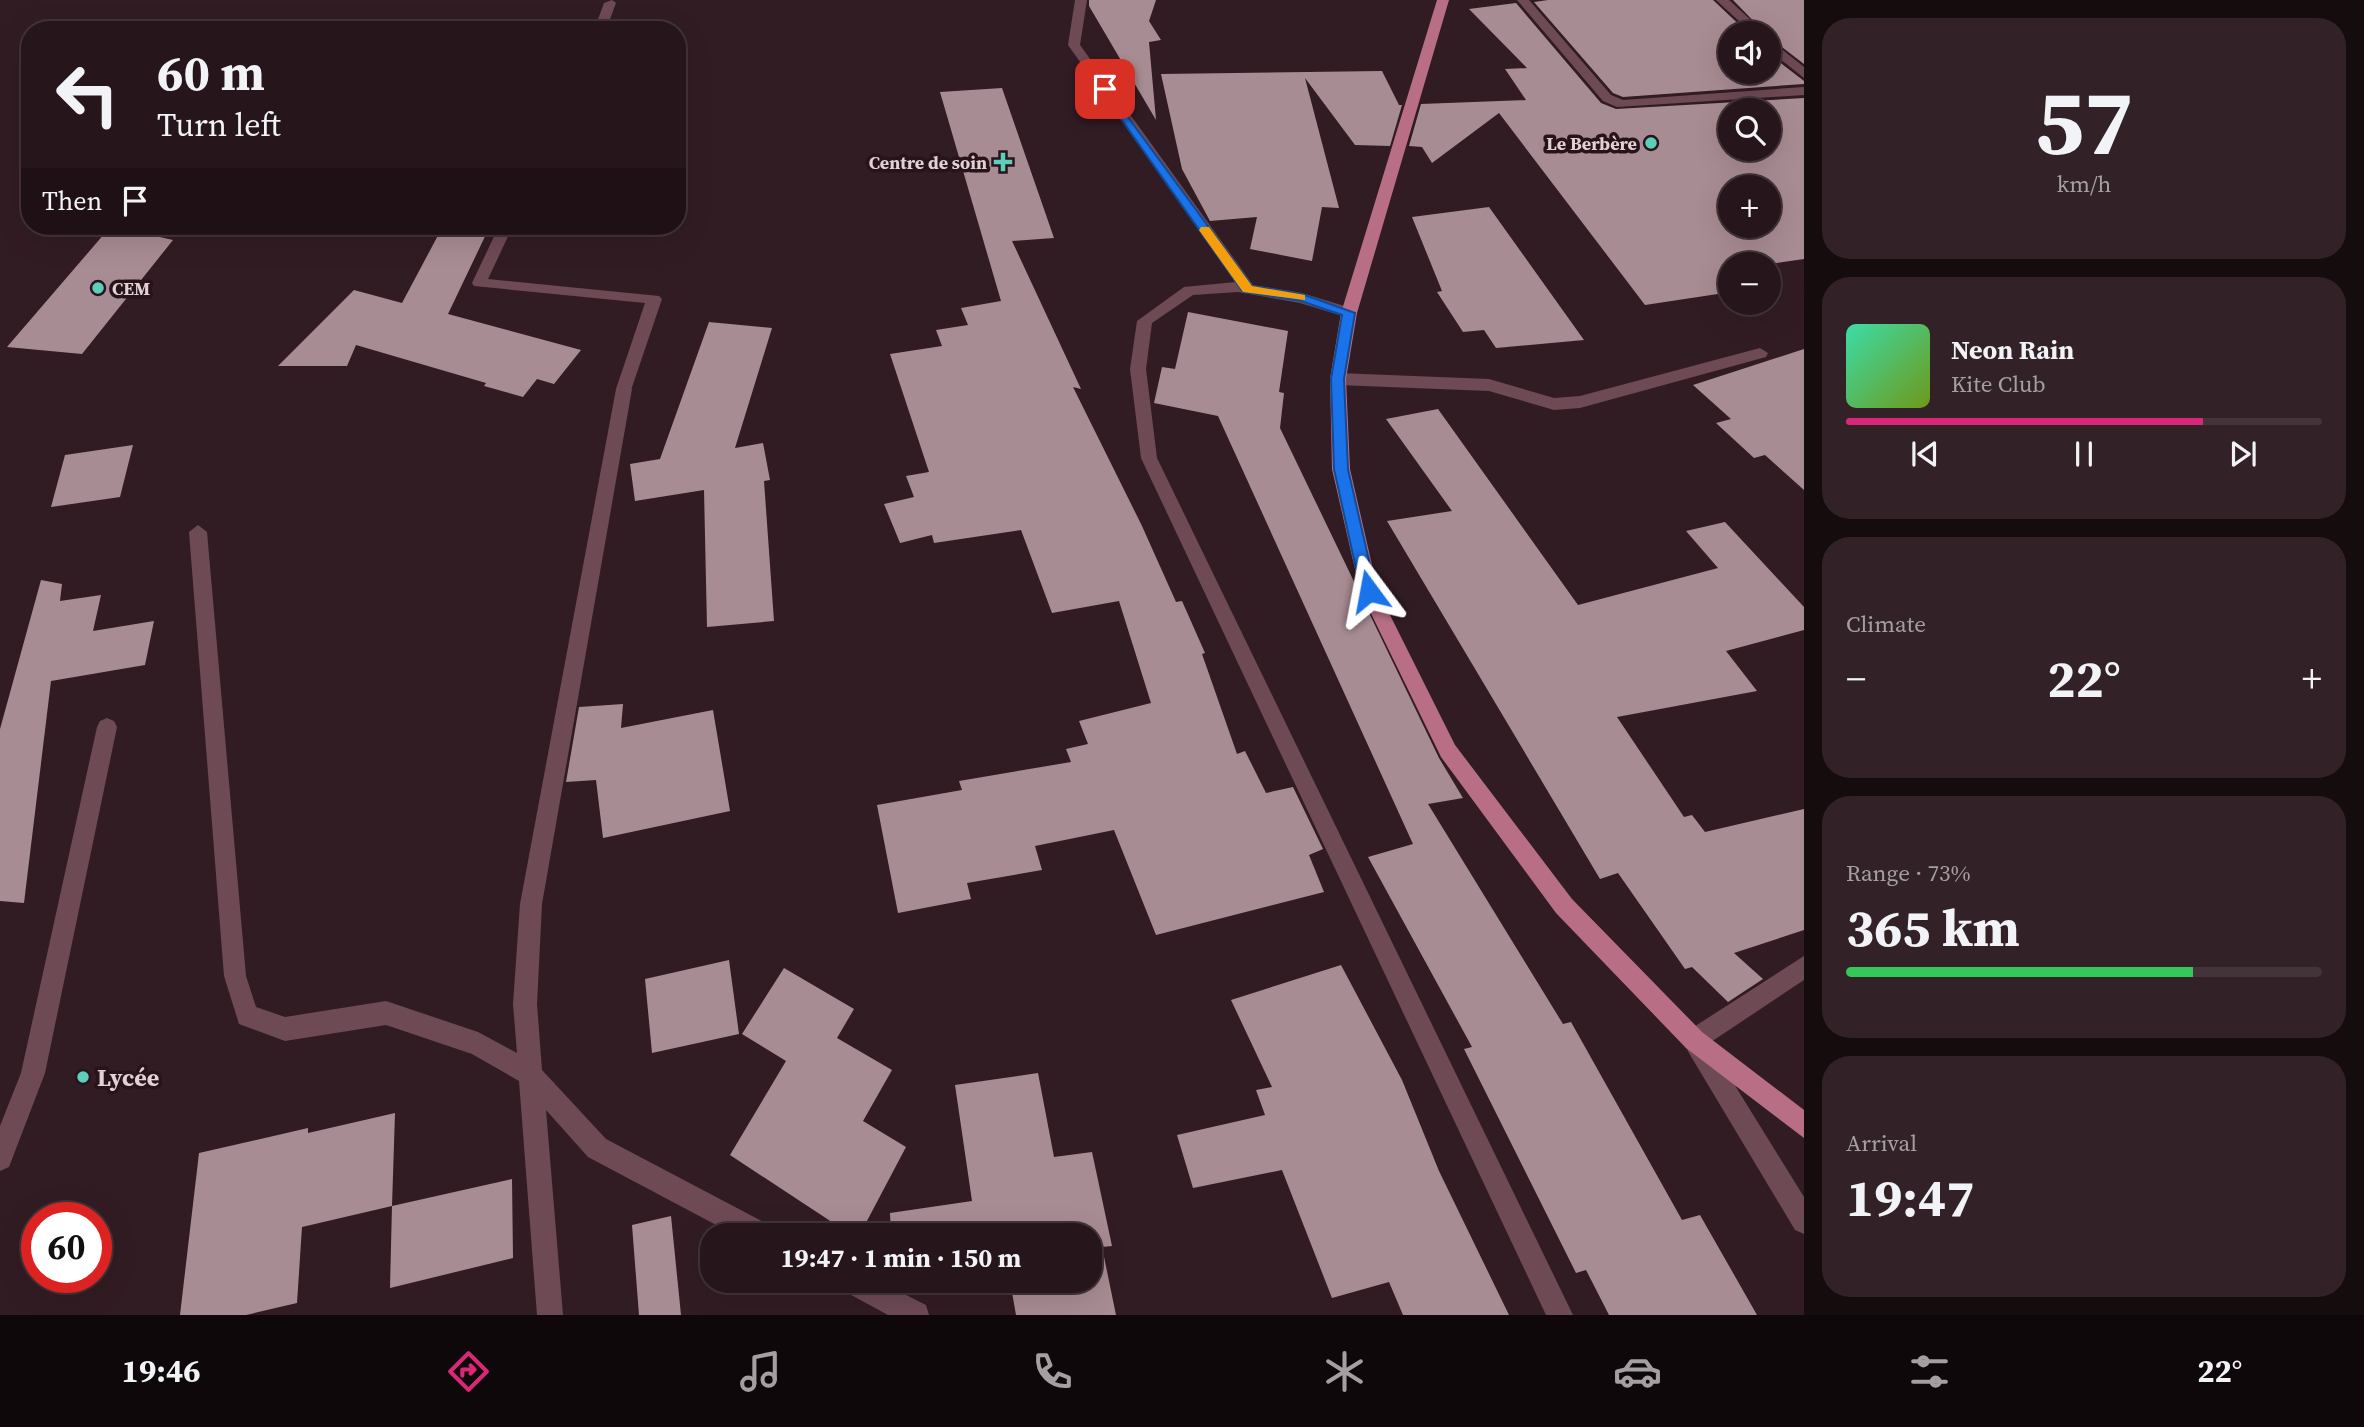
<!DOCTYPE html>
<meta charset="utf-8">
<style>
body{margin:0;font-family:"Source Serif 4",serif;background:#322227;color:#f1f3f6;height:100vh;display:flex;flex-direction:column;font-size:26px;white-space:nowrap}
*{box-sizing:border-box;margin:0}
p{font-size:23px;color:#a49fa2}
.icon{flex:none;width:38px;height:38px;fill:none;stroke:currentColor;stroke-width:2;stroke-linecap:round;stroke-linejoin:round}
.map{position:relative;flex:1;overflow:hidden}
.details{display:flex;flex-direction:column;gap:18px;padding:18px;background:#150c0e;width:560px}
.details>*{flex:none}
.banner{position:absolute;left:21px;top:21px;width:665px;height:214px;border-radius:28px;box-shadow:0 7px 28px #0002,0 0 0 2px #423439;background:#26151a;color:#f1f3f6;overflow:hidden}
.fabs{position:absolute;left:1718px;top:21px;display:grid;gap:14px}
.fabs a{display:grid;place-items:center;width:63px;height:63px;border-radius:50%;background:#26151a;box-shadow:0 7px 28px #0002,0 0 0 2px #423439;font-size:35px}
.speed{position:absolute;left:21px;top:1202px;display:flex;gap:14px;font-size:35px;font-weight:700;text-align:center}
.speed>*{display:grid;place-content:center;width:91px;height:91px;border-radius:50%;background:#26151a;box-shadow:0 7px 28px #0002,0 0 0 2px #423439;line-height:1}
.speed .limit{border:10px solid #d22;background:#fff;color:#111}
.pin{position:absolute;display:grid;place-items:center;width:60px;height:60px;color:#fff;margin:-30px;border-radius:14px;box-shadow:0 4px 10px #0006}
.me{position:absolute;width:77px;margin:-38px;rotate:347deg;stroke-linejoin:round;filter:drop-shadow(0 0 5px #0008)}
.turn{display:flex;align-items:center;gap:24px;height:147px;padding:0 21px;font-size:32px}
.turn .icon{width:91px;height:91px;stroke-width:2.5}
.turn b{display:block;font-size:49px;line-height:60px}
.then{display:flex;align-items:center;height:66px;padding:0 21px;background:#0003;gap:14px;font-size:26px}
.big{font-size:52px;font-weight:700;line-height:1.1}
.details .widget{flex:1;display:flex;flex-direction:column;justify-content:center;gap:10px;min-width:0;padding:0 24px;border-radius:28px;background:#322227}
.details .dial{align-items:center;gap:0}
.dial b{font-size:91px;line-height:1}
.song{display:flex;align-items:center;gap:21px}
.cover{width:84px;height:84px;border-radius:10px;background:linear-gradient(135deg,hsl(160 70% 55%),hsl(80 70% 35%))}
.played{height:7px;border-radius:4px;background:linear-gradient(90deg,#db2777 75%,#423439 75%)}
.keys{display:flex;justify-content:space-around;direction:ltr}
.heat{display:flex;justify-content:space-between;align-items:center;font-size:38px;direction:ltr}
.charge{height:10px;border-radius:5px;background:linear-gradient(90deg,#34c759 73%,#423439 0)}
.trip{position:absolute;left:700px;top:1223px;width:402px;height:70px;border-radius:28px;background:#26151a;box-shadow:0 7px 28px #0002,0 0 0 2px #423439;font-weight:700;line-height:70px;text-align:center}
.tabs{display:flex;height:112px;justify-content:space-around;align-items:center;background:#0f080a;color:#a49fa2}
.tabs .icon{width:49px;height:49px}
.tabs .on{color:#db2777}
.tabs b{font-size:32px;color:#f1f3f6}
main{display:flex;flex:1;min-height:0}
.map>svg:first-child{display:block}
.building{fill:#a88c93;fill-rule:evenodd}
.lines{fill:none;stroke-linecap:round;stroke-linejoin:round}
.service{fill:#6e4a55;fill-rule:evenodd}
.minor{fill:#6e4a55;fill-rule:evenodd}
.tertiary{fill:#6e4a55;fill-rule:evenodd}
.primary{fill:#b86f86;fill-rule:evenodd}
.route{fill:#1a73e8;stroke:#114b97;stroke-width:2}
.slow{fill:#f59e0b}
.poi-dot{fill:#5cceba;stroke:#28131a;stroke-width:2.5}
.labels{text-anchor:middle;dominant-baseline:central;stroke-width:7;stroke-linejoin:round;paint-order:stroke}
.far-poi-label{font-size:18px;font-weight:bold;fill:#e0d1d5;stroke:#28131a;text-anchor:end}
.near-poi-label{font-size:24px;font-weight:bold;fill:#e0d1d5;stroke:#28131a;text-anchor:start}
</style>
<main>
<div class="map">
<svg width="1804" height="1315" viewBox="0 0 1804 1315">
<rect width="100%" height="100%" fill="#321c23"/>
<path class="building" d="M1089,0h67l-7,21 12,19 -12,2 7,78 -67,-114z
M1548,0h165l35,33h-17v39h38v-18l35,27v3l-181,13 -10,-4 -79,-91z
M1733,0h71v64l-35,-27z
M1516,3l85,100 15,6 188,-11v161l-35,5h-38v28l-86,13 -146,-192 -67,50 -10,-16 -13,-1 12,-42 105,-4 -21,-31 22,-1 -58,-59zM1731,110h38v39h-38zM1731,187h38v39h-38z
M1382,71l17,34h3l-12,41 -35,-1 -50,-67 34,130 -17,-1 -10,54 -62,-12 7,-32 -47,4 -28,-52 -21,-95z
M1002,88l52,150 -42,3 69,148 -8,-2 69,139 34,76 6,-1 23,52 -3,1 35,100 8,-3 21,42 27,-6 30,62 -14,6 15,37 -168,43 -42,-105 -79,16 7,24 -75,13 4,16 -73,14 -21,-108 85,-15 -3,-9 112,-19 -5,-13 22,-5 -9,-23 72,-18 -32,-102 -67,12 -31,-83 -87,13 -2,-8 -32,8 -16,-39 30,-7 -8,-21 23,-4 -39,-118 52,-8 -6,-16 32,-5 -7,-17 40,-7 -61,-209z
M1489,207l95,133 -88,8 -12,-18 -21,2 -26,-40 5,-1 -30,-74z
M111,226l62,14 -91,114 -75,-7z
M443,226h47l-42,88 133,36 -27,34 -17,-5 -14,18 -39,-11 2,-3 -130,-38 -9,21h-69l76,-76 48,13z
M1188,312l100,19 -9,61 5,1 -4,35 159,330 24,40 -35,6 135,220 8,-2 111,198 18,-5 57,100h-148l-23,-45 -10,3 -112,-224 8,-2 -104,-190 45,-13 -195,-428 -64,-13 8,-36 13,2z
M709,322l63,6 -37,120 28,-5 7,37 -6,1 10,140 -67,6 -3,-137 -69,11 -5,-37 30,-5z
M1804,349v141l-39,-35 -11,3 -38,-35 15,-4 -38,-34z
M1438,409l140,196 140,-37 -32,-37 39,-9 79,85v23l-78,21 31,40 -140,26 67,100 8,-2 13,17 99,-23v121l-70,23 29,26 -35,23 -36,-35 -7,2 -67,-96 -18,6 -213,-358 65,-10 -66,-92z
M133,445l-13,52 -69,10 14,-52z
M41,580l21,4 -2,17 41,-6 -8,36 61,-10 -9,44 -94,16 -27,222 -24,-2v-172z
M623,704l-2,24 92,-18 17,101 -127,27 -7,-58 -30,2 13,-75z
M729,960l10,74 -87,19 -7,-74z
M1341,965l61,115 37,91 70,144h-106l-14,-33 -57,16 -50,-128 -89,18 -16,-53 88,-20 -9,-25 16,-3 -41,-87z
M784,968l70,41 -17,29 55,32 -29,51 43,26 -47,89h-6l-123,-81 56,-94 -44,-27z
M1038,1073l16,84 38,-5 20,94 -10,1 14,68h-100l-6,-34h80v-45h-199l-1,-23 82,-12 -17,-116z
M395,1113l-3,93 -90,21 -5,76 -51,12h-66l19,-162 109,-25v5z
M512,1179l1,79 -123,30 2,-82z
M671,1216l10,99h-42l-7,-90z"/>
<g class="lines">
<path class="service" d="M612,0l4,3 -10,27h-12l10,-27z
M499,226h14l-25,53 171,17 3,3 -32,94 -6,2 -8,-6 29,-86 -171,-17 -2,-3z
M107,718l7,3 3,6 -72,346 -36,94 -9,4v-45l21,-53 76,-346 3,-6z"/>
<path class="minor" d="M1075,0h12l-7,45 173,240 49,8 52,16 3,4 -8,5 -49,-15 -62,-11 -45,3 -41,28 -6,46 11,89 416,857h-27l-405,-857 -11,-89 7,-48 47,-34 52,-5 -168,-237z
M1517,0h12l82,95 12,5 181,-13v8l-187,12 -14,-6z
M1716,0h13l36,33h-13z
M1769,39l35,28v11l-35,-28z
M1760,348l8,5 -2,4 -186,51 -26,2 -65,-19 -151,-6 -8,-6 8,-6 151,6 65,19 26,-2z
M624,383l8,6 -90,515 -5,100 5,66 64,69 167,88 4,9h-40l-149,-79 -42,-47 17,205h-26l-18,-234 -47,-27 -86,-29 -101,16 -46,-17 -15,-48 -35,-444 9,-7 9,7 39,444 10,31 29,10 101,-16 92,31 39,21 -4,-49 7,-100 96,-515z
M1804,956v24l-102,68 -8,4 -8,-4 -4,-8 4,-8z
M838,1281h40l48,24 3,10h-41l-46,-25z"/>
<path class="tertiary" d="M1697,1033l8,4 99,160v37l-9,-4 -106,-177 -4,-8 4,-8z"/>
<path class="primary" d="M1437,0h12l-92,313 -11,66 4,90 28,122 77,154 117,154 130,133 102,78v28l-118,-90 -130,-135 -115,-156 -81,-166 -28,-122 -2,-90 11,-66z"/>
</g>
<path class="route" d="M1105,86l147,200 50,8 53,19 -11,66 4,90 28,122 -2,4 -5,2 -8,-6 -27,-122 -3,-90 11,-64 -41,-14 -58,-9 -143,-203z"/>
<path class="slow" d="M1201,227h8l43,59 53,9v5l-62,-8 -44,-62z"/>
<g class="poi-dot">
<circle cx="1651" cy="143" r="7"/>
<path d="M999.5 151.5h7v7h7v7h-7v7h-7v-7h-7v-7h7z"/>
<circle cx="98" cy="288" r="7"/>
<circle cx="83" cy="1077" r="7"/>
</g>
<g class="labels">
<g class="far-poi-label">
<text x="1637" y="143">Le Berbère</text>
<text x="987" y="162">Centre de soin</text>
<text x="112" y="288" text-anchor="start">CEM</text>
</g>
<g class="near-poi-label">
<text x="97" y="1077">Lycée</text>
</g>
</g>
</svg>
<div class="fabs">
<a><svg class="icon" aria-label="sound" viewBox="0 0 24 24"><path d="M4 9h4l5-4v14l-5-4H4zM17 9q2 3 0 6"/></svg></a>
<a><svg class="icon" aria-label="search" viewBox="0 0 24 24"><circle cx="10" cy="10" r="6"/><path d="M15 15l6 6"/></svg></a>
<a>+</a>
<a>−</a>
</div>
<div class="speed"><div class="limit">60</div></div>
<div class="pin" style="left:1105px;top:89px;background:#d93025"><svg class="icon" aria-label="arrive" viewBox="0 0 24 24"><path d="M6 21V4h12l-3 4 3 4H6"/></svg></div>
<svg class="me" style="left:1369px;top:591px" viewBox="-20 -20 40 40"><path d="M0-17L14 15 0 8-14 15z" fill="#1a73e8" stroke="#fff" stroke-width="4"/></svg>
<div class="trip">19:47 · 1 min · 150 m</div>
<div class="banner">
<div class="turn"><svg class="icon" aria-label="left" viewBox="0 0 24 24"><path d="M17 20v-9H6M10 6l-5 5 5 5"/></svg><div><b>60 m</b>Turn left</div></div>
<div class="then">Then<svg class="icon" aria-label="arrive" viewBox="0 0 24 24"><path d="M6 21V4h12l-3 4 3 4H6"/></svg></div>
</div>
</div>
<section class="details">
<div class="widget dial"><b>57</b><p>km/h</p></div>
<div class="widget">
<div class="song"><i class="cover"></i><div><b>Neon Rain</b><p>Kite Club</p></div></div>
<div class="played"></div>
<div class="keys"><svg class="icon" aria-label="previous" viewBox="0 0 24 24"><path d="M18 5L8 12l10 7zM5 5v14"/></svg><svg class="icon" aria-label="pause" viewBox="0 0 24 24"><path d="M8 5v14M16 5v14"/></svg><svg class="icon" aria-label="next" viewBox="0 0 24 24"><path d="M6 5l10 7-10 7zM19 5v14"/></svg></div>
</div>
<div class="widget"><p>Climate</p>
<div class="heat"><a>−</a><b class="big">22°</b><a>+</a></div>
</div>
<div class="widget"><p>Range · 73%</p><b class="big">365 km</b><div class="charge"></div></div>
<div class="widget"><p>Arrival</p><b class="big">19:47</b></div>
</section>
</main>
<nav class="tabs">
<b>19:46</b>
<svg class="icon on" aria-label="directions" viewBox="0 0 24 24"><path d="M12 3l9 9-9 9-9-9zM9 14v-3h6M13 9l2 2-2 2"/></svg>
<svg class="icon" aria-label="music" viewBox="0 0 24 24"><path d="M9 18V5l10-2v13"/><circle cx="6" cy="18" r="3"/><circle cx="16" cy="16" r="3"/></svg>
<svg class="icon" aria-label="phone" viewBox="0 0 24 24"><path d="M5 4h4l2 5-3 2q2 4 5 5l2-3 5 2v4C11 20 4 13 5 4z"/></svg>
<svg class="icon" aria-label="climate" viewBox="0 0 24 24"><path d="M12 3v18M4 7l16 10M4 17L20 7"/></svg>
<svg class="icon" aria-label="car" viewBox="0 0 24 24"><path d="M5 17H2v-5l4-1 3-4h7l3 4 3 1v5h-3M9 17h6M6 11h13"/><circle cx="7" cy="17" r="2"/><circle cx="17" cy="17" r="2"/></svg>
<svg class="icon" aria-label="filters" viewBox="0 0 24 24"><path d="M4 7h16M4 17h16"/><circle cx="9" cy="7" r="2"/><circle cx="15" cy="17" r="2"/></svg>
<b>22°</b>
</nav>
